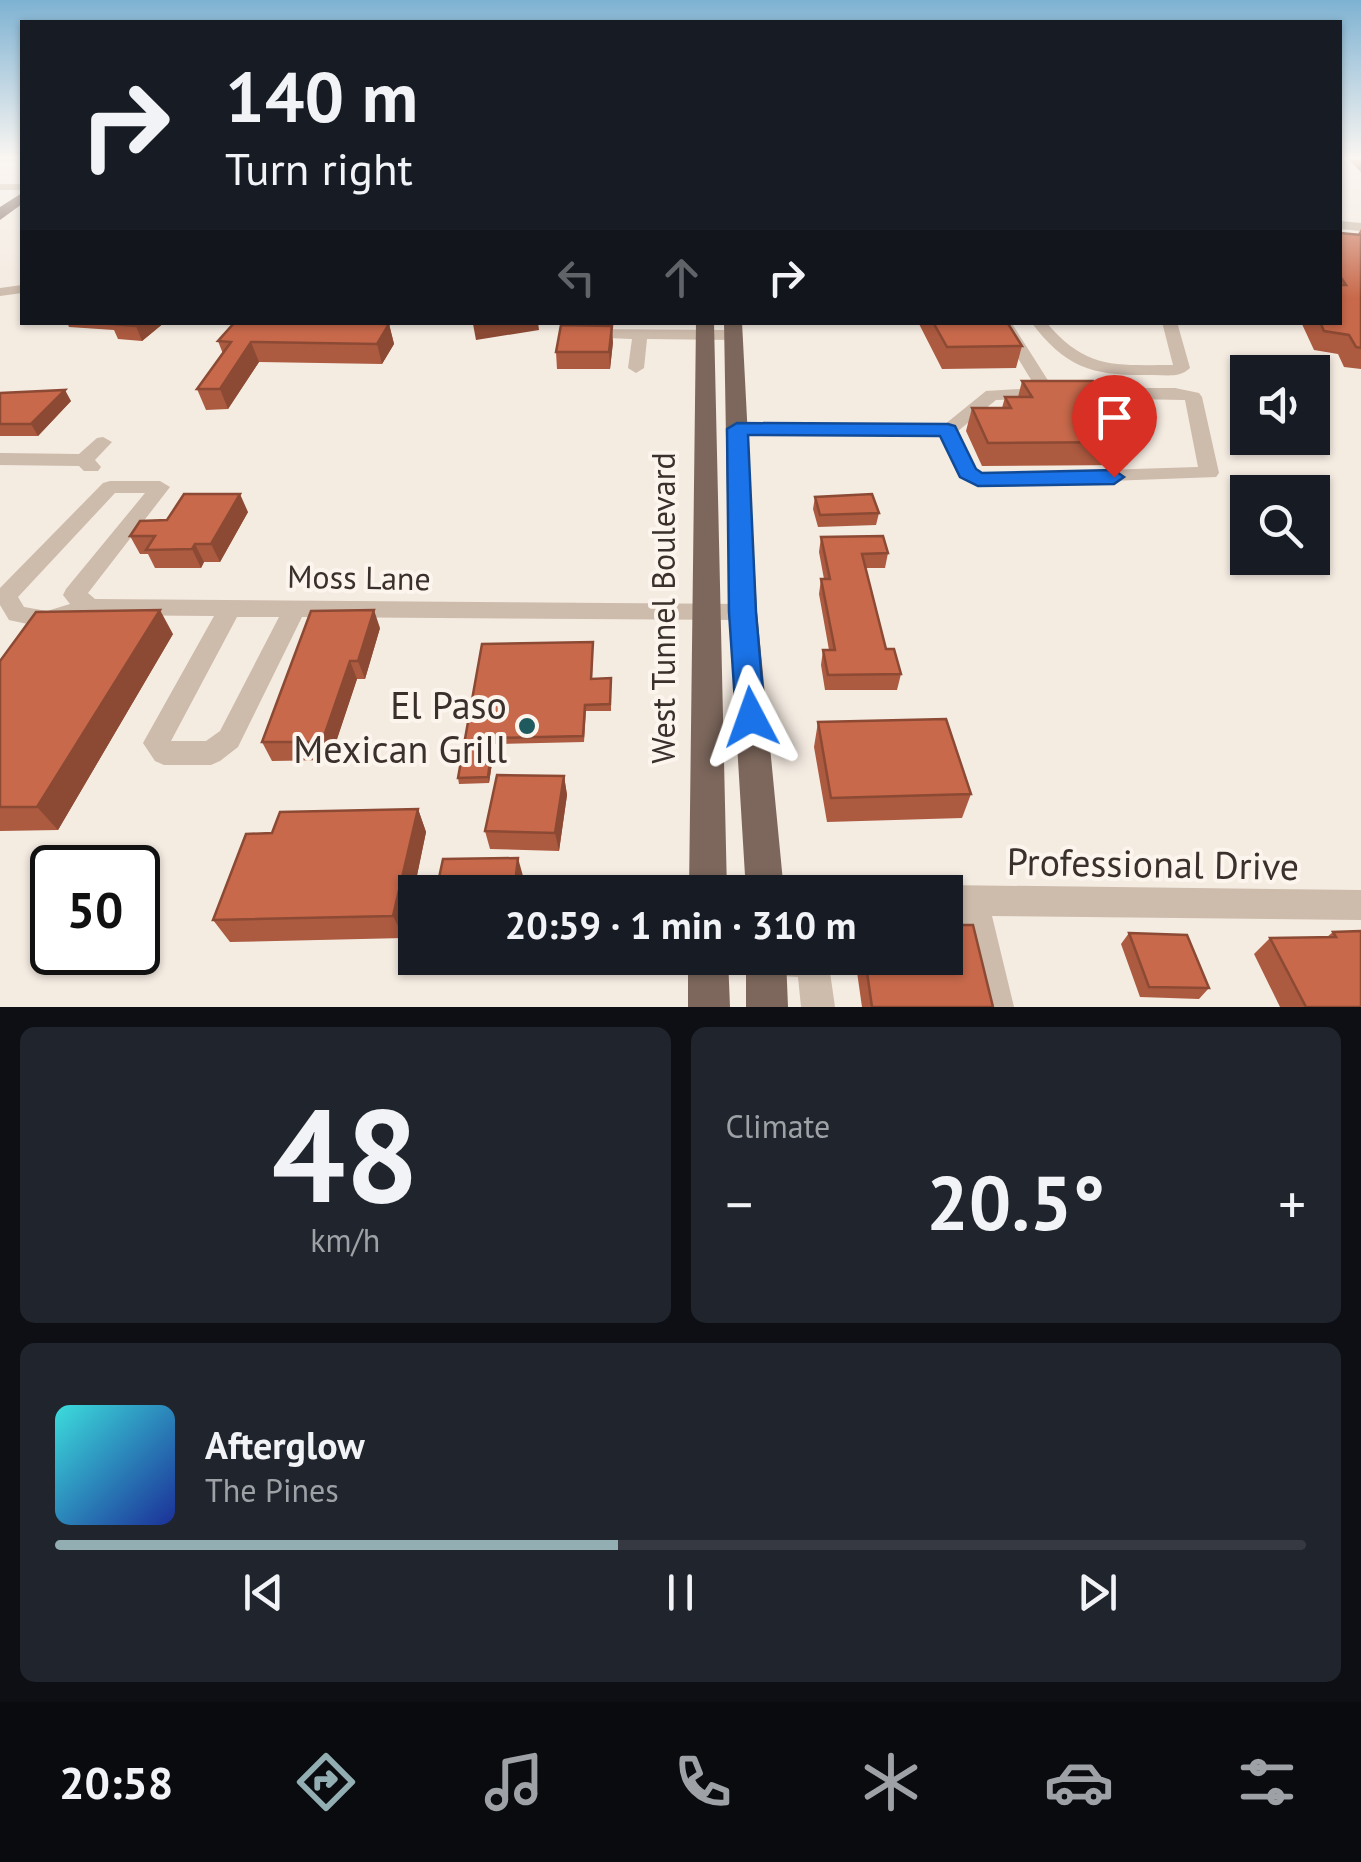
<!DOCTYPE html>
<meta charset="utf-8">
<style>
body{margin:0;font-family:"PT Sans",sans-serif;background:#20242c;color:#f1f3f6;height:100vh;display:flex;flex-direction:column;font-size:38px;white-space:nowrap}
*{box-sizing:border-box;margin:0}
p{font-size:32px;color:#9ea1a6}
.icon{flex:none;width:55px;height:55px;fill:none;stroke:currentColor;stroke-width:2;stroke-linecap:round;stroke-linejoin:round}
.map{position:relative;height:1007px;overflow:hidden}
.sheet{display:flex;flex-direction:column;gap:20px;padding:20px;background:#0d0f14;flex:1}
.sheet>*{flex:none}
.top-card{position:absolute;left:20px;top:20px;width:1322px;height:305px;border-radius:0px;box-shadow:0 2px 8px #0004;background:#171b24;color:#f1f3f6;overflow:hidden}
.buttons{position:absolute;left:1230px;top:355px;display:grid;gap:20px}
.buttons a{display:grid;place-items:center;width:100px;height:100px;border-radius:0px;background:#171b24;box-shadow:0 2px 8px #0004;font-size:50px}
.speed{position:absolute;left:30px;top:845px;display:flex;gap:20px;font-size:50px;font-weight:700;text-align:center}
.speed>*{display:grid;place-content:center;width:130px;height:130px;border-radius:50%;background:#171b24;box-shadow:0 2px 8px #0004;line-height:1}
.speed .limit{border:5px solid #111;border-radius:15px;background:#fff;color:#111}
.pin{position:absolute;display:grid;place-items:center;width:85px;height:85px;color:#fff;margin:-102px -42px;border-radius:50% 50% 50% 0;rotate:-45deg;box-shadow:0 0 10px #0007}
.pin .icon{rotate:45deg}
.me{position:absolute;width:110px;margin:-55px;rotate:356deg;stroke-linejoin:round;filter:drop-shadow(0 0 8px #0008)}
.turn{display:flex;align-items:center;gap:35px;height:210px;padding:0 40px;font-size:45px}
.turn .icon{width:130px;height:130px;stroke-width:2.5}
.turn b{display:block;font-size:70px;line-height:85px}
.lanes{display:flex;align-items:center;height:95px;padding:0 40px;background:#0003;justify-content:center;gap:50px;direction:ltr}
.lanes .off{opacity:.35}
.big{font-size:75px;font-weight:700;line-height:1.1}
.sheet .tile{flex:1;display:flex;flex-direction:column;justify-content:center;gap:15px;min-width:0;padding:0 35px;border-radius:15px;background:#20242c}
.sheet .dial{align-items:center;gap:0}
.dial b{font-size:130px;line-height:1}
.song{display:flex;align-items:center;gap:30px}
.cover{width:120px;height:120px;border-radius:15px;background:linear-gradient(135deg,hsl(180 70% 55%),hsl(230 70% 35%))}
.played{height:10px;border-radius:5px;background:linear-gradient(90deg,#92aeb2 45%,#363941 45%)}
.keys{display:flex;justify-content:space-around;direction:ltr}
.heat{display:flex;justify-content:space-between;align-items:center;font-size:55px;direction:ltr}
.sheet .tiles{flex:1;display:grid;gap:20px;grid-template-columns:1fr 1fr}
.tile:last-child{grid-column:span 2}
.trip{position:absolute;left:398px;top:875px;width:565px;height:100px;border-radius:0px;background:#171b24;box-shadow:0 2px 8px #0004;font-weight:700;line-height:100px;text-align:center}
.tab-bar{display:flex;height:160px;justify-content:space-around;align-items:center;background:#090b0e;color:#9ea1a6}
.tab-bar .icon{width:70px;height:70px}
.tab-bar .current{color:#92aeb2}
.tab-bar b{font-size:45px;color:#f1f3f6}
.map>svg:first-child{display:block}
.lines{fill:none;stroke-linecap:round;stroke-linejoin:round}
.minor{fill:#cdbbac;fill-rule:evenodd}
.major{fill:#7d675c;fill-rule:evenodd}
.wall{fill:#ac5a40}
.shaded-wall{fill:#8c4a34}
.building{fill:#c8694b;stroke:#8c4a34;stroke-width:2.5}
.route{fill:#1a73e8;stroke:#114b97;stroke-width:2.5}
.poi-dot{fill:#1f5a5e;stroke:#fbf5ee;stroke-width:4}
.labels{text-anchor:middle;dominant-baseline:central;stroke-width:8;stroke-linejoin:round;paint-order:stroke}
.street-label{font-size:32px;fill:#3b302b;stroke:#fbf5ee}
.near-poi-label{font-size:38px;fill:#3b302b;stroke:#fbf5ee;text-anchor:end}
.near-street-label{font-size:38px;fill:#3b302b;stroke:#fbf5ee}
</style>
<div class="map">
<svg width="1361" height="1007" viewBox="0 0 1361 1007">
<rect width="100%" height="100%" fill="#f4ebe1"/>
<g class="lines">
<path class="minor" d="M0,157h19l3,4 -22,2z
M0,184h22v6h-22z
M1340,221l21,2v8l-21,-2z
M22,285v8l-22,3v-8z
M996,322h15l45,71 -8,5 -52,2 -38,31 17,39 6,4 217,-7 -13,-67 -109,-2 -8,-5 8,-5h99l24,5 3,4 17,76 -3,4 -239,9 -17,-9 -19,-42 -204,-1 -9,-5 9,-5 207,1 42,-34 50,-3z
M1031,322h15c40,48 69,43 127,43l-11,-43h15l13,46c-10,10 -23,7 -37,7 -58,1 -86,-5 -122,-53z
M586,329l148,1 8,5 -8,5 -87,-1 -3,29 -8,5 -8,-5 4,-29 -51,-2v-6z
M103,437l9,5 -17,18 6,7 -3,4h-14l-5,-5 -79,-1v-12l79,1 18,-16z
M110,481h50l10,6 -82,106 7,6 648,5 8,2 3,6 -3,6 -8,2 -441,-3 -64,130 -18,14 -9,4h-47l-9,-4 -12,-18 71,-127 -124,-1 -44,13 -37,-8 -9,-15v-17l103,-105zM115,493h30l-79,96 -3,6 7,9 -23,7 -23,-4 -6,-10zM237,617h42l-59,114 -14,10h-35z
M945,885l416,5v30l-369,-4 22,91h-34l-19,-92h-16v-23h-12z
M750,958h78l7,49h-34l-3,-30 -32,-2 -11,-5z"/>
<path class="major" d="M22,193v11l-22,16v-13z
M696,322h18l13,570h-38z
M724,322h18l15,290 27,280h-38l-17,-280z
M688,958h40l2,49h-42z
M746,958h40l2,49h-42z"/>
</g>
<path class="wall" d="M1346,157h15v15z
M1361,229v140l-17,-2 -6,-13 -24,-4 -13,-28h39v-89l18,1z
M67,322h98l-23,19 -24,-2 -4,-9 -45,-3z
M918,322h89l15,24 -6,22 -74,1z
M389,324l5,20 -12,20 -123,-2 -31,47 -22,1 -9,-21 26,-35 -5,-13z
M613,342l-3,27h-53l-1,-17z
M1022,381l114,61 -9,23 -145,1 -16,-35 6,-23h30l3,-11h13z
M0,393l71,8 -33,35h-38z
M815,497l64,16 -3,12 -58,2 -5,-18z
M248,512l-28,50h-16l-3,6h-46l-7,-14h-8l-10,-18 37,-16z
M821,537l67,16 -3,15h-19l20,81 15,25 -4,16h-72l-4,-25 2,-15h6l-10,-56 2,-15h3l-5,-27z
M380,628l-15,51h-8l-27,81 -58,1 -10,-19z
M173,634l-115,196 -58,1v-170z
M482,644l111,4 -1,31 19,-1v33h-25l-2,31 -89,2 -6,39 -30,1 -1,-6z
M818,722l153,72 -9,24 -135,4 -13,-75z
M564,776l3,19 -8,56 -69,-2 -5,-18z
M418,809l8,23 -22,106 -174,4 -17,-22 59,-87z
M1361,931v76h-81l-26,-53 16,-16 57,-1 6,-5z
M1129,933l80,55 -10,11 -59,-2 -19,-53z
M855,958h90l48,49h-131z"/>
<path class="shaded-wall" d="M140,322h25l-23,19 -6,-15z
M483,322h55l1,8 -63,10 -3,-16z
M389,324l5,20 -12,20 -5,-20z
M612,326l1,16 -3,27 -1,-17z
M251,342l8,20 -31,47 -8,-20z
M65,390l6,11 -33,35 -7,-12z
M240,494l8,18 -28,50 -9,-18z
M195,544l9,18 -3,6 -9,-19z
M160,610l13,24 -115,196 -21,-23z
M374,610l6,18 -15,51 -7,-18z
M350,661l7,18 -27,81 -8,-18z
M493,738l2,6 -6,39 -1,-6z
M564,776l3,19 -8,56 -4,-18z
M418,809l8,23 -22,106 -11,-22z
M518,858l5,18 -3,16h-6z"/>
<path class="building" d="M1340,233l21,2v113l-5,-1 -7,-12 -25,-4 -4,-9h20v-37h6l-6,-9z
M113,322h27l-4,4 -25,-2z
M235,322h61l93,2 -12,20 -126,-2 -31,47h-23l34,-47 -13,-1z
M933,322h74l15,24 -75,1z
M561,325l51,1 -3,26h-53z
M1022,381h71l43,61 -148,1 -16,-35h39l-6,-11h27z
M65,390l-34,34h-31v-31z
M184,494h56l-29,50h-16l-3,5 -46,1 9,-14h-25l10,-15 27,-1z
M872,494l7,19 -59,2 -5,-18z
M883,536l5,17 -26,1 24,95h8l7,25 -73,1 -5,-25h12l-14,-71h9l-9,-42z
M160,610l-123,197h-37v-146l36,-49z
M374,610l-16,51h-8l-28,81h-60l49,-131z
M593,642l-2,37 20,-1 -1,26 -25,1 -2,31 -90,2 -5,39 -30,1 24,-134z
M946,719l25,75 -140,4 -13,-76z
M497,775l67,1 -9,57 -70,-2z
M418,809l-25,107 -180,4 33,-86 26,-1 8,-21z
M518,858l-4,34h-78l7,-33z
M945,925h28l20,82h-121l-7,-49h80z
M1361,931v76h-55l-36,-69 66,-1 -3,-5z
M1129,933l58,2 22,53 -60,-1z"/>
<linearGradient id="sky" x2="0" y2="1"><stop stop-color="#7eb2d2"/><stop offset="0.53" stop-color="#faf6f2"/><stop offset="1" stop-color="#faf6f2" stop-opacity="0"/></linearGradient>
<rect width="1361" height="298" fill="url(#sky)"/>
<path class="route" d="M737,423l211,1 7,2 21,43 6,4 132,-3 10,7 -10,7 -136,2 -18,-9 -20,-41 -192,-1 8,177 9,105 -4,9 -10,3 -11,-3 -4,-9 -7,-105 -2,-183z"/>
<circle class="poi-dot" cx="527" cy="726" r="10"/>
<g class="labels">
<g class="street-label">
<text transform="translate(359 577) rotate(1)">Moss Lane</text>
<text transform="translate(663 608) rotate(-90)">West Tunnel Boulevard</text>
</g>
<g class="near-poi-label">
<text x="507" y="704">El Paso<tspan x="507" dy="44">Mexican Grill</tspan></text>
</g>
<g class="near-street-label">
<text transform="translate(1153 863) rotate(1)">Professional Drive</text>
</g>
</g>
</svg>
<div class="buttons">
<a><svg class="icon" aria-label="sound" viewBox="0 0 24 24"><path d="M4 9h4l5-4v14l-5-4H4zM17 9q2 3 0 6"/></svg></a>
<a><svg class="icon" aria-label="search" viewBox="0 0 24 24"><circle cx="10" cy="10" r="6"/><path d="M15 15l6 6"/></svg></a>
</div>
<div class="speed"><div class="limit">50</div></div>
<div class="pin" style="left:1114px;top:477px;background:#d93025"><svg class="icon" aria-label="arrive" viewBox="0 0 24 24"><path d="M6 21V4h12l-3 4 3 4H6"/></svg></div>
<svg class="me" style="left:751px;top:717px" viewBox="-20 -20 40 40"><path d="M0-17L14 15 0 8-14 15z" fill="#1a73e8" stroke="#fff" stroke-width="4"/></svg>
<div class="trip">20:59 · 1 min · 310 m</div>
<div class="top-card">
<div class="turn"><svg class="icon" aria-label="right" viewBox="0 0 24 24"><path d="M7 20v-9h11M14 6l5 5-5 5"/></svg><div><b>140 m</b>Turn right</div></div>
<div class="lanes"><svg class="icon off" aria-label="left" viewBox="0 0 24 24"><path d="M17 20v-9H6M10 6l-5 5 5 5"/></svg><svg class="icon off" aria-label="ahead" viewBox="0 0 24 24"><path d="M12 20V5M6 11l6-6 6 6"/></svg><svg class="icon" aria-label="right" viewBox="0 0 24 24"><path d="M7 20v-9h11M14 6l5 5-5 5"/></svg></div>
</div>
</div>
<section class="sheet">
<div class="tiles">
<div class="tile dial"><b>48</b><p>km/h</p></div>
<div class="tile"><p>Climate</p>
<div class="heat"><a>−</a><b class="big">20.5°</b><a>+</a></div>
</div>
<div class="tile">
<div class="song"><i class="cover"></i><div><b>Afterglow</b><p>The Pines</p></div></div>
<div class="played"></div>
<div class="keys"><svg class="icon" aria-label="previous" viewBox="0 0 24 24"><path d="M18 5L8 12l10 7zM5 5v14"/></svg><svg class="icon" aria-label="pause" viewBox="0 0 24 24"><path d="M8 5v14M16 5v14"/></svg><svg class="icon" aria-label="next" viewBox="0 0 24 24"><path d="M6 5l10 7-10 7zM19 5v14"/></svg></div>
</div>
</div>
</section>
<nav class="tab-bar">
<b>20:58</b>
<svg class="icon current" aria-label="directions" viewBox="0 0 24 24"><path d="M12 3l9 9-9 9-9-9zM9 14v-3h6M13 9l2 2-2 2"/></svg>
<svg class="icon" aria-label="music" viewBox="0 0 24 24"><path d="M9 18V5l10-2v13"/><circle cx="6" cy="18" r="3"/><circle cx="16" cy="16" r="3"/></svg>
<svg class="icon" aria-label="phone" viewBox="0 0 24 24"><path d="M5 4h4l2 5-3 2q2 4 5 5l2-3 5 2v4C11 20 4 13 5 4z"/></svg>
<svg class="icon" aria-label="climate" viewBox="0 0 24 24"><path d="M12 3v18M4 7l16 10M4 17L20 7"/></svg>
<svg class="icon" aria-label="car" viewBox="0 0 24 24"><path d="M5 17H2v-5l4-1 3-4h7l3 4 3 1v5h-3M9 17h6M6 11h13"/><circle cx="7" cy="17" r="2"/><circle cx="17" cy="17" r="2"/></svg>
<svg class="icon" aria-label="filters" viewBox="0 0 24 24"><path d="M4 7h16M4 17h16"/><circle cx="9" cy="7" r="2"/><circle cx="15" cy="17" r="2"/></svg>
</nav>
